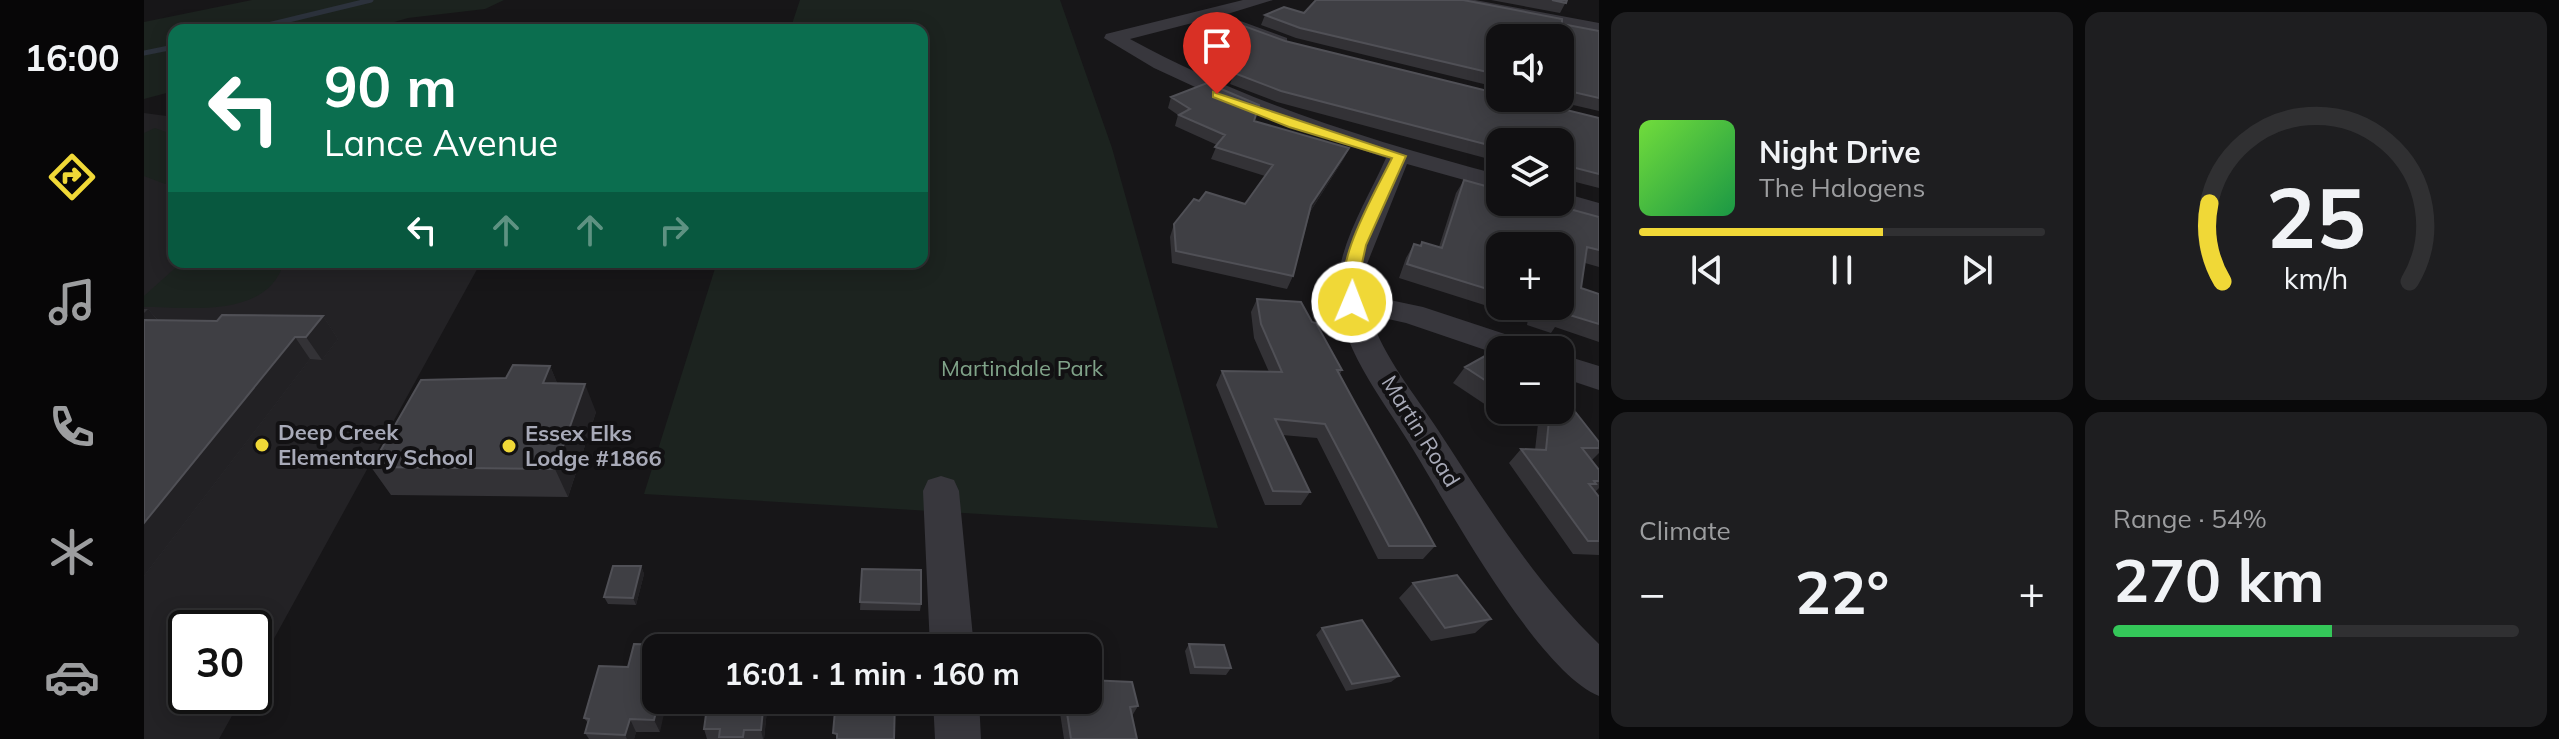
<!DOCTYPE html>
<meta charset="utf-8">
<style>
body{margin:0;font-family:Mulish,sans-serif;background:#1e1e20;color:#f1f3f6;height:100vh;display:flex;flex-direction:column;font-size:30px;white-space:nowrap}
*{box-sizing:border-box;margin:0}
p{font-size:26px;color:#9c9d9f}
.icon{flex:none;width:44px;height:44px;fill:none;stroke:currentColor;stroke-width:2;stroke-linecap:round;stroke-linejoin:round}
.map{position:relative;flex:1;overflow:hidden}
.details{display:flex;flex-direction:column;gap:12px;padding:12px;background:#09090a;width:960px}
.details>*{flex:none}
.guide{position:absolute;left:24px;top:24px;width:760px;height:244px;border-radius:16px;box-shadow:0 4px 20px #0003,0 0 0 2px #303032;background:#0b6e4f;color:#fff;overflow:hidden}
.buttons{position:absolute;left:1342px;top:24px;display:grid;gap:16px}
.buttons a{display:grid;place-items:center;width:88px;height:88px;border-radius:16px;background:#111012;box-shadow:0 4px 20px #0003,0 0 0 2px #303032;font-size:40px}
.speed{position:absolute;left:24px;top:610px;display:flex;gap:16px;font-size:40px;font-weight:700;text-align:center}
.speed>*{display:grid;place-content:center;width:104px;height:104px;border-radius:50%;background:#111012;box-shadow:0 4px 20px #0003,0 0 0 2px #303032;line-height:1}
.speed .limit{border:4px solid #111;border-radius:12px;background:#fff;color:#111}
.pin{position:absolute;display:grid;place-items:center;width:68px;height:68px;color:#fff;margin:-82px -34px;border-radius:50% 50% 50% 0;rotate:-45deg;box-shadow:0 0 8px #0007}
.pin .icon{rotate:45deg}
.me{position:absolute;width:88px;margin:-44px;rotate:1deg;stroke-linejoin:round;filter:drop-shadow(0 0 6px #0008)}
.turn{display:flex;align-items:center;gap:28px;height:168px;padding:0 24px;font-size:36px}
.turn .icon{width:104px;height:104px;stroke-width:2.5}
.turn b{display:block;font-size:56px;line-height:68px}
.lanes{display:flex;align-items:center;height:76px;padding:0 24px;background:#0003;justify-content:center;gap:40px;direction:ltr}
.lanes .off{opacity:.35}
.big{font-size:60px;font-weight:700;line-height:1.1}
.details .widget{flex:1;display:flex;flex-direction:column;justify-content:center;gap:12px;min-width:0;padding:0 28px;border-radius:16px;background:#1e1e20}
.details .dial{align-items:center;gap:0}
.dial svg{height:208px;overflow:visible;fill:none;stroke:#303032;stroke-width:7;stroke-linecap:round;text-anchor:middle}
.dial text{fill:#f1f3f6;stroke:none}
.song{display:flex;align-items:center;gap:24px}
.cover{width:96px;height:96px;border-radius:12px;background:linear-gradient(135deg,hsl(100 70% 55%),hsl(140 70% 35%))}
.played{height:8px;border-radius:4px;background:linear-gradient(90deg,#f0d837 60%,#303032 60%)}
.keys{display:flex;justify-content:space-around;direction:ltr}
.heat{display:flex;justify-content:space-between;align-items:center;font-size:44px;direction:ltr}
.charge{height:12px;border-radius:6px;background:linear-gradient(90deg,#34c759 54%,#303032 0)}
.details .tiles{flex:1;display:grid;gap:12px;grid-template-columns:repeat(2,1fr)}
.trip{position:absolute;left:498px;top:634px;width:460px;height:80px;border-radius:16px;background:#111012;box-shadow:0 4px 20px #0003,0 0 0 2px #303032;font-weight:700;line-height:80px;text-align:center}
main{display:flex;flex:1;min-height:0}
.menu{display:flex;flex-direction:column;width:144px;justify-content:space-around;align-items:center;background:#070607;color:#9c9d9f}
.menu .icon{width:56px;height:56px}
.menu .selected{color:#f0d837}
.menu b{font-size:36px;color:#f1f3f6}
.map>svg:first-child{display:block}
.built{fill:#232225}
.green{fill:#1c231f}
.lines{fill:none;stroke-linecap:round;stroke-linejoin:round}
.stream{stroke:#2c323c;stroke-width:5}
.minor{fill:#38373d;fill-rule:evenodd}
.wall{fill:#333236;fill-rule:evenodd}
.shaded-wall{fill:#222124}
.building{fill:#3f3f44;stroke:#505056;stroke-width:2}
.route{fill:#f0d837;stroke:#9c8c24;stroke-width:2}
.poi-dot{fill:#f0d837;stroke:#121113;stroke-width:3}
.labels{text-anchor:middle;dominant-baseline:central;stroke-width:8;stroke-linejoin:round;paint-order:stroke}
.park-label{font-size:22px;fill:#80a389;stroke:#121113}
.street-label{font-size:22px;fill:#a8aab8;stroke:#121113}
.poi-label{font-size:22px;font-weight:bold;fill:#a8aab8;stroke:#121113;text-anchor:start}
</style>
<main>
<nav class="menu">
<b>16:00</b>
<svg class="icon selected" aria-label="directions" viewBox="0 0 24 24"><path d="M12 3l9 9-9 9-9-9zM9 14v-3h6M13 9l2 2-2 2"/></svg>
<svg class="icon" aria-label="music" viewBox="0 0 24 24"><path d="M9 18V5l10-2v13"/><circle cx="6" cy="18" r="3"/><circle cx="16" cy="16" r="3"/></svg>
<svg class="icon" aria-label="phone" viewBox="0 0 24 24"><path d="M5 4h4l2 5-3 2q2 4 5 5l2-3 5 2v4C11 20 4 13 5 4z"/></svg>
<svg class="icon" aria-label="climate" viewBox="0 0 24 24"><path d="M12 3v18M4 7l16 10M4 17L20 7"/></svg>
<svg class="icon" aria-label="car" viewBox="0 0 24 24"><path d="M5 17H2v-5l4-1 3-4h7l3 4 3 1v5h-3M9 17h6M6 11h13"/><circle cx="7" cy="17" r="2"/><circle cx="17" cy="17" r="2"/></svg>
</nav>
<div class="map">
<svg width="1455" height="739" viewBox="0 0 1455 739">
<rect width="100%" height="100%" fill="#171618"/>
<path class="built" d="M0,113l30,4v145h307l-227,413v-47h-68v68h57l-24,43h-75z"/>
<path class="green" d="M108,0h252l-19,9 -77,9 -41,12h-193v61l-30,8v-77z
M656,0h260l52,148 106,380 -574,-34 73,-232h205v-232h-132z
M11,128l19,7v45l-9,4 -21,-8v-43z
M38,262h102c-16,57 -95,45 -140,45v-11z"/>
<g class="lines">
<path class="stream" d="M103,30l124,-30
M0,53l30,-6"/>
<path class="minor" d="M1099,0h30l-49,15 63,23v8h-14l-69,-26 -74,19c117,64 242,102 370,136v15l-93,-26 -40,100 -1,31 57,12 106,35 5,8h-34v5l-94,-32 -36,-8c14,43 44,78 68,115 49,75 96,151 161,214v52c-61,-25 -149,-186 -185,-245 -27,-46 -70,-97 -76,-151 -5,-48 29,-99 48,-142l-139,-47 -93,-43 -50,-30 2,-4z
M1295,0h36l124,23v12l-151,-30z
M1416,192l39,11v16l-48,-14 -2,-3h11z
M1416,354l39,12v24l-39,-13z
M797,476l13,4 5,11 15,157h-44l-7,-157 5,-11z
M789,700h46l2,39h-46z"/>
</g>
<path class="wall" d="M1347,0h76l-7,13z
M1160,13l258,11 37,7v80l-56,-13h17v-60h-60v50l-204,-50 -35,-13 4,-10z
M1047,32l41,1 53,8 314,77v70l-39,-10v-36h-60v20l-223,-60 -47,-18 2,-5 -44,-23v-14z
M1027,97l178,51 -6,12 -33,52 -17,64 -6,13 -115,-26 -2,-26 4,-13 25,-23 46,3 20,-28 -54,-17 6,-14 -42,-19 3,-11 -10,-7z
M1320,180l135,37v50l-14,-4 -4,25 18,6v48l-44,-15 -4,6 -24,-8 1,-6 -129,-41 7,-20 8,-14 6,2 2,-4 17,5 17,-54zM1356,246l60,60h-60z
M1113,299l55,23 30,48 -2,4 15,29 80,143 -12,13h-45l-61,-121 -35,-3 28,57 -9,13h-36l-49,-120 6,-14 47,1 -15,-34 -3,-26z
M0,309h4l10,11 59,1 106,-5 15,23 -16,21 -12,-1 -166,217z
M1356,365v35l-11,7 -36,-24 12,-16z
M406,366l7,17 39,29 -28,85 -177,-2 -20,-28 135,-89z
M1399,410h17l39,32v11l-8,8 8,9v18l-4,4 4,5v58l-26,-1 -64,-91 12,-14 14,1 4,-35z
M497,566l3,8 -8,31 -28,-1 -4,-7z
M718,569l59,35 -1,7 -60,-1z
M1269,583l78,36 -16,14 -44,8 -32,-43z
M1178,628l77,48 -8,6 -45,9 -30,-56z
M490,644l26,88h-24l-2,7h-45l-4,-6 3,-10 -4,-5 44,-51z
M1045,644l42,24 -5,7 -36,-1 -5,-23z
M564,700h60l-4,39h-57l-3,-10z
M914,700h30l50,6 -6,10 5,23h-73z"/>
<path class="shaded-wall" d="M1205,148l-6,12 -37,58 5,-13z
M4,309l19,22 -23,-3v-15z
M179,316l15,23 -16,21 -16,-23z
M151,337l15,22 -166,217v-53z
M406,366l12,28 -19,-11z
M441,384l11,28 -28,85 -13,-28z
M1356,393v7l-11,7z
M497,566l3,8 -8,31 -3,-7z
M515,700h8l-7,32 -6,-12z
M620,700h4l-4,39h-1l-2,-9z
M486,719l6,13 -2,7h-7l-2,-4z"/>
<path class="building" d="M1172,0h147l99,19v5l37,7v67l-39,-9v-51h-60v37l-200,-47 -35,-13 19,-8 20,6z
M1408,0h15l-1,3z
M1072,25l16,8 12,-7 41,15 215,53v4h18l81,20v56l-39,-10v-22h-60v6l-219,-57 -47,-18 5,-2 -48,-26v-13z
M1063,83l52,22 -5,16 95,27 -38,57 -18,71 -117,-25 -2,-27 20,-25 5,2 7,-9 39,12 28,-39 -58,-18 10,-12 -46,-20 11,-6 -19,-12z
M1320,180l36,10v12h44l55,15v33l-12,-3 -6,41 18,6v30l-36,-11 -1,6 -24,-8 1,-5h21v-60h-60v47l-93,-29 7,-20 7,2 1,-4 20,6z
M1113,299l44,3 11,20 4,1 26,47h-5l18,33 80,143h-46l-64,-122 -50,-5 35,73 -37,-1 -51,-120 60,1 -21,-48z
M78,315l101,1 -17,21h-11l-151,186v-203l73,1z
M1341,356l15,9v25l-35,-23z
M369,365l37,1 -7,17 42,1 -30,85 -184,-2 50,-87 85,-2z
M1416,405l13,4 26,33v6h-17l17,22v11h-5l2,3h-7l10,13v44h-11l-67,-92 25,1 4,-40h10z
M469,566h28l-8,32 -29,-1z
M718,569l59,1v34l-61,-2z
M1313,575l34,44 -46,9 -32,-45z
M1218,620l37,56 -47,8 -30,-56z
M708,635l34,1v12h-35z
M490,644l37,1 -1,3h-14v52h3l-5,20 -24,-1 -5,16 -40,-2 4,-14 -5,-1 15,-52 29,1z
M1045,644l35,1 7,23 -36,-1z
M944,680l44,2 6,24 -8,1 7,32h-66l-6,-39h23z
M564,700h56l-3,30h-17l-1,7h-24l1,-8h-16z
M692,700h59l-1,39h-57v-5l-4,-1z"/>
<path class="route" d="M1069,92l193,64 -40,89 -8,37v24h-11c-18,-38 28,-113 45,-148l-103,-31 -76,-30z"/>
<g class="poi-dot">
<circle cx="118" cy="445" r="8"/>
<circle cx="365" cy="446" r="8"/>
</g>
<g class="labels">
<g class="park-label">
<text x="878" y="368">Martindale Park</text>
</g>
<g class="street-label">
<text transform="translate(1277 431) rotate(58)">Martin Road</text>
</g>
<g class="poi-label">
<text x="134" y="432">Deep Creek<tspan x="134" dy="25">Elementary School</tspan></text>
<text x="381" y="433">Essex Elks<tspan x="381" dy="25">Lodge #1866</tspan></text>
</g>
</g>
</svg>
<div class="buttons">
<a><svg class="icon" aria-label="sound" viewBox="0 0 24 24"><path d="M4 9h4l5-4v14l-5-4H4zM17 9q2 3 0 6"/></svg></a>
<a><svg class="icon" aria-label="layers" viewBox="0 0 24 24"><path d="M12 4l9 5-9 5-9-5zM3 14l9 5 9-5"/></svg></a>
<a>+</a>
<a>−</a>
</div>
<div class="speed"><div class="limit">30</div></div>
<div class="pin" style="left:1073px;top:94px;background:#d93025"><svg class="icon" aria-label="arrive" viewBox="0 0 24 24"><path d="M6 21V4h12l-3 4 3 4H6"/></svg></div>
<svg class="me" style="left:1208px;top:302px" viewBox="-20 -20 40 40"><circle r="17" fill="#f0d837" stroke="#fff" stroke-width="3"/><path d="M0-11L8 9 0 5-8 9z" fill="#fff"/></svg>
<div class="trip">16:01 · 1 min · 160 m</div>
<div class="guide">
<div class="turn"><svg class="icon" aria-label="left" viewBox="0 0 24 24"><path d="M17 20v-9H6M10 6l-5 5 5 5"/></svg><div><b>90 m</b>Lance Avenue</div></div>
<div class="lanes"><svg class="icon" aria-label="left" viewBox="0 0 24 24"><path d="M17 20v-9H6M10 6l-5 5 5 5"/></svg><svg class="icon off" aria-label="ahead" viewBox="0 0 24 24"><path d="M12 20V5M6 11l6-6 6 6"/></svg><svg class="icon off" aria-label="ahead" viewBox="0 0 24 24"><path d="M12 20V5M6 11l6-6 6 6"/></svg><svg class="icon off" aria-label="right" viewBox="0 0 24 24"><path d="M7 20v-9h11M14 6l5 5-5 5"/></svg></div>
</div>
</div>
<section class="details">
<div class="tiles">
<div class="widget">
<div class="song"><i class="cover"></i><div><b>Night Drive</b><p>The Halogens</p></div></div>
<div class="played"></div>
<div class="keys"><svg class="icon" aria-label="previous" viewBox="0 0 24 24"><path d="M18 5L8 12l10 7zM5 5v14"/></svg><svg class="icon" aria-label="pause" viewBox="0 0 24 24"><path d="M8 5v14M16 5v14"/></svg><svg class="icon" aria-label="next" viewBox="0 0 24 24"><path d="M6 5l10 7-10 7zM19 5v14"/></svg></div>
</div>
<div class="widget dial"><svg viewBox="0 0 100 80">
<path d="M14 69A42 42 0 1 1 86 69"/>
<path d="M14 69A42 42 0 0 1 9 39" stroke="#f0d837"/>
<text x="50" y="56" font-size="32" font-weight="700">25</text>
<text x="50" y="72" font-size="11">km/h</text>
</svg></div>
<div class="widget"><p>Climate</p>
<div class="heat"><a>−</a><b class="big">22°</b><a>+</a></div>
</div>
<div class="widget"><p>Range · 54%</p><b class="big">270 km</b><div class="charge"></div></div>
</div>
</section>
</main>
